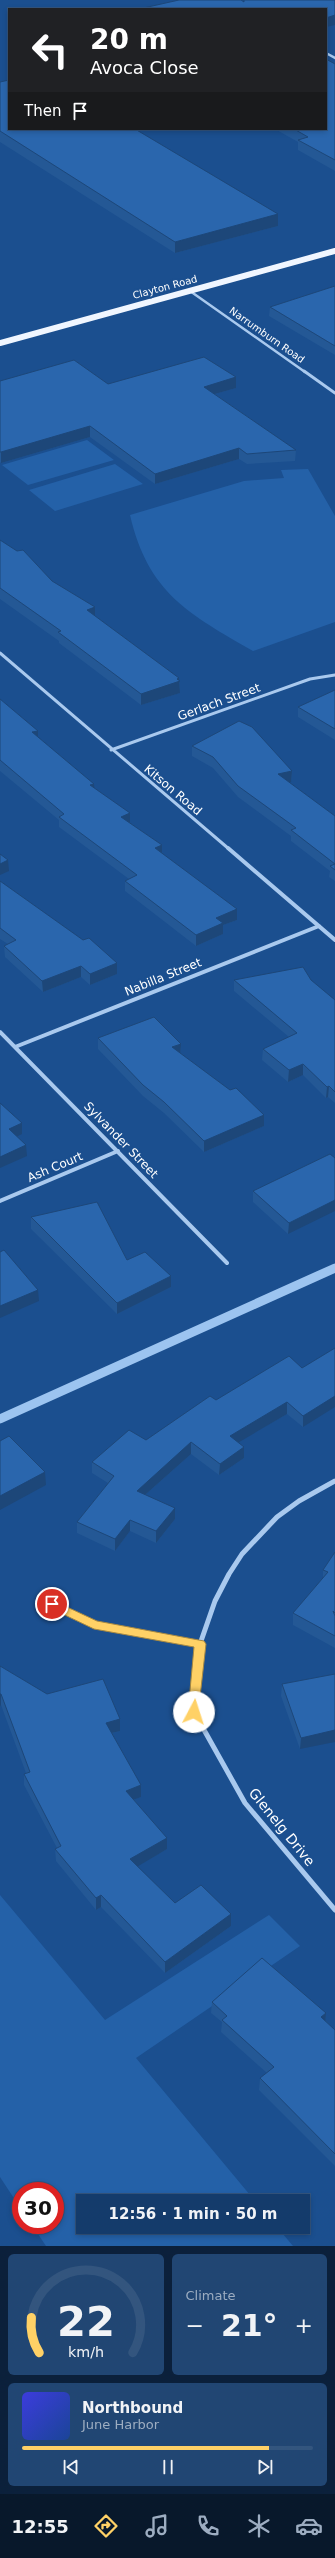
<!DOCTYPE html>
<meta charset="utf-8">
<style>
body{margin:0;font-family:"DejaVu Sans",sans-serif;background:#214673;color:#f1f3f6;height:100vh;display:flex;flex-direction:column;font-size:15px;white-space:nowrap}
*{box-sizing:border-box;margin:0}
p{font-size:13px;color:#9dadc1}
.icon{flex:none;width:22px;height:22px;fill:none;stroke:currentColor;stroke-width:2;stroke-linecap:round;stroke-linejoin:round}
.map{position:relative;height:2246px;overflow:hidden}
.drawer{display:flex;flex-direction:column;gap:8px;padding:8px;background:#0b203b;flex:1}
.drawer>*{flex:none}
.banner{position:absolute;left:8px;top:8px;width:319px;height:122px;border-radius:0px;box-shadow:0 2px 6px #0003,0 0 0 1px #33557e;background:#202124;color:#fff;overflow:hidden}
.speed{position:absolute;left:12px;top:2182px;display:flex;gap:8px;font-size:20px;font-weight:700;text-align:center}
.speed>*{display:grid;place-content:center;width:52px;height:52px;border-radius:50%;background:#143b6b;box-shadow:0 2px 6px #0003,0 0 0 1px #33557e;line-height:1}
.speed .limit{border:6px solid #d22;background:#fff;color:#111}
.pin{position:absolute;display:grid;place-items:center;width:34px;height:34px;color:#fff;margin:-17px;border:2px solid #fff;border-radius:50%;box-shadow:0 1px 4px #0007}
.me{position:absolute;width:44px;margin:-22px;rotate:5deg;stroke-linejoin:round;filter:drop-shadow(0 0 3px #0008)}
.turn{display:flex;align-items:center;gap:14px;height:84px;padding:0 16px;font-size:18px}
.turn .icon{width:52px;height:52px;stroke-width:2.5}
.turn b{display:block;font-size:28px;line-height:34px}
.then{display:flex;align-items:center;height:38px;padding:0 16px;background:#0003;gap:8px;font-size:15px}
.big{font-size:30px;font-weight:600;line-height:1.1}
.drawer .card{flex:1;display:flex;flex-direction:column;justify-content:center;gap:6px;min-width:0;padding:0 14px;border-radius:6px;background:#214673}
.drawer .dial{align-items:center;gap:0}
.dial svg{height:104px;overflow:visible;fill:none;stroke:#33557e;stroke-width:7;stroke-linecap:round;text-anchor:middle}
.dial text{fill:#f1f3f6;stroke:none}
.song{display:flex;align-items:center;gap:12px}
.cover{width:48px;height:48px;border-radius:6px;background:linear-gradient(135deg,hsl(240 70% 55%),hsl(220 70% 35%))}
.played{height:4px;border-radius:2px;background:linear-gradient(90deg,#ffd166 85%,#33557e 85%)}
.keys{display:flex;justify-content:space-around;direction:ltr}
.heat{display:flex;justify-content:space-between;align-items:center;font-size:22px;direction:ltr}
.drawer .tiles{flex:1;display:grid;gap:8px;grid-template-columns:1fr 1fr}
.card:last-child{grid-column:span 2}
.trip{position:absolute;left:76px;top:2194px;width:234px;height:40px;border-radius:0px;background:#143b6b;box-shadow:0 2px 6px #0003,0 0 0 1px #33557e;font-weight:600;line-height:40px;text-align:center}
.menu{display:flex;height:64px;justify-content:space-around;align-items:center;background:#08182b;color:#9dadc1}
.menu .icon{width:28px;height:28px}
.menu .on{color:#ffd166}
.menu b{font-size:18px;color:#f1f3f6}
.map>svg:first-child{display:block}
.green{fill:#2461a8}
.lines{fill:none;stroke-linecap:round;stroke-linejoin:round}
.stream{stroke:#9cc4f0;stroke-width:9}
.minor-far3{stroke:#a9c9ee;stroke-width:2.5}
.minor-far2{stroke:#a9c9ee;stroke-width:3}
.minor-far1{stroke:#a9c9ee;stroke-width:4}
.minor{stroke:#a9c9ee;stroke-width:5}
.primary{stroke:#f0f6ff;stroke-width:6}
.wall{fill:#245895}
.shaded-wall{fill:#1d4779}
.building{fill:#2a66ad;stroke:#1d4779}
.route{fill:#ffd166;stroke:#a68842}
.labels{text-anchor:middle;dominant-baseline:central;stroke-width:4;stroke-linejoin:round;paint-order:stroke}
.far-street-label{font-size:10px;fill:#fff;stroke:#1b4f8f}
.street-label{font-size:12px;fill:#fff;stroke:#1b4f8f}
.near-street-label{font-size:14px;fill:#fff;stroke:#1b4f8f}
</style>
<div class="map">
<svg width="335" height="2246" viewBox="0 0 335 2246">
<rect width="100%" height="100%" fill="#1b4f8f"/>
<path class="green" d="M87,440l27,20 -86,25 -26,-20z
M115,464l28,20 -88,27 -26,-21z
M308,469l27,47v106l-82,29c-64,-37 -105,-58 -123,-136l114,-34 40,-3 -3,-8z
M0,1895l105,125 164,-105 31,31 -164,112 119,143h-172v26h194l16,19h-247l-14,-21h23v-34h-34v18l-21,-32z"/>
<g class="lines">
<path class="stream" d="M0,1419l335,-151"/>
<path class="minor-far3" d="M326,53l9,5
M190,291l115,81"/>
<path class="minor-far2" d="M304,371l31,22
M0,653l229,196
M111,750l199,-71 25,-4"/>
<path class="minor-far1" d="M228,848l107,92
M0,1032l227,231
M15,1047l304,-121
M0,1201l118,-50"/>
<path class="minor" d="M335,1481l-36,20 -22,16 -35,37 -13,20 -14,27 -15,43 -6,68 51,91 90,107
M42,1597l19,13 33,15 106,19"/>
<path class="primary" d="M0,343l335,-92"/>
</g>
<path class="wall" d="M335,64v107l-37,-21v-8l-23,-13h51z
M0,82l278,144 -103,27 -175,-111z
M335,286v69l-66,-39 1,-9z
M0,381l236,7 -21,6 81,56 -1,11 -48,3 -8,-5 -84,25 -65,-47 -89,26 -1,-1z
M0,540l95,76 84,62 1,15 -39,12 -82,-62v-2l-59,-42z
M335,690v50l-37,-23v-10z
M0,699l38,32v6l56,47v4l36,35 32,22v9l75,66 -14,5v9l-27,12 -71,-55v-10l4,-2 -70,-52v-7l-59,-49z
M192,746l100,25 -1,11h-2l46,34v65l-6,-4 1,-6 -39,-30v-5l-53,-39 -25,-29 -21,-12z
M0,881l83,59 34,23v11l-27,11 -9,-8 -38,15 -38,-35 -1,-11 4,-2 -8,-5z
M234,980h77l24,20v103l-7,-6 -2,1 -23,-23 -15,7 -26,-22 1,-11 26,-12 -55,-46z
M98,1038l83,6 -1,9 84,73 -60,26 -40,-39 -21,-17 -45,-47z
M330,1154l-42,80 -35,-32v-11z
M31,1217l96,43 44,16v11l-54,27 -86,-85z
M335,1348l-32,79 -16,-13 -49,28 6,5v11l-25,17 -28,-21 -46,41 30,24 -19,24 -26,-12 -15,20 -38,-18v-11l31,-39 -16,-10v-11l54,-22 70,-40 86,-32z
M335,1552v96l-42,-23v-12l30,-34v-9z
M0,1666l47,28 73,37 -8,2 29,52v12l-7,2 33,50 -30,17 38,37 56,23 -66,47 -64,-66 -5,3 -40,-49 -1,-12 2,-1 -33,-63v-11l2,-1 -25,-68 -1,2z
M335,1674l-35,75 -19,-53 1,-12z
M212,2002l114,11 -1,7 10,10v136l-76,-76 1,-12 7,-5 -46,-41 1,-10 -11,-9z"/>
<path class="shaded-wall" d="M335,15v10l-9,2v-9z
M278,214v12l-103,27v-11z
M236,377v11l-32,9v-10z
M90,426v11l-89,26v-11z
M239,448v11l-84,25v-10z
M95,607v11l-8,-8z
M179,678l1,15 -39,12v-11z
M38,731v10l-6,-9z
M292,771l-1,11 -13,3v-11z
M94,784l1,10 -5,-9z
M130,813v11l-9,-7z
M162,845v11l-7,-8z
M8,860l1,11 -9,4v-11z
M237,909v11l-14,5v9l-27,12v-11l20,-17z
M117,963v11l-27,11v-11z
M81,966v11l-38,15 -1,-11z
M181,1044l-1,11 -8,-8z
M303,1064v11l-15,7 1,-12z
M329,1086l-1,11 -2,1 1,-11z
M264,1115v11l-60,26v-11z
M22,1123v11l-12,6 -1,-11z
M26,1145l1,11 -27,12v-11z
M335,1200v11l-47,23 1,-11z
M171,1276v11l-54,27v-11z
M38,1290l1,11 -39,17v-12z
M335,1396v11l-32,20v-11z
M287,1402v12l-58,34 1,-12z
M191,1442v12l-54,48v-11z
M244,1447v11l-25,17 1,-11z
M45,1472l1,13 -46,25v-14z
M175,1508v11l-19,24v-12z
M130,1520v11l-15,20v-12z
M0,1694h1v11l-1,2z
M120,1719v12l-13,3 -1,-11z
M335,1730v12l-35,7 1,-11z
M141,1785v12l-14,5 -1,-11z
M167,1838v11l-37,22v-12z
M101,1895v12l-5,3v-12z
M231,1914v12l-66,47v-11z
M326,2013l-1,11 -4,-7z"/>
<path class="building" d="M179,0h62l3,2v-2h91v15l-9,3v-9h-187z
M326,59l9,5v96l-37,-20 10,-3 -14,-8h32z
M9,80v49h126l143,85 -103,28 -175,-111v-49z
M335,286v60l-65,-39z
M204,357l32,20 -32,10 92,63 -49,4 -8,-6 -84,26 -65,-48 -89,26h-1v-71l74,-21 34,24z
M0,540l17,11 6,-1 29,31 43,26 -8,3 92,68 -2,1 3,2 -39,13 -83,-62 3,-1 -61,-43z
M335,690v39l-37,-22z
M0,699l38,32 -6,1 62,52 -4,1 40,28 -9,4 41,28 -7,3 82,61 -21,9 7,5 -27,12 -71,-54 12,-6 -78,-58 5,-3 -64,-54z
M239,721l13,6 40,44 -14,3 57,42v54l-5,-4 5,-2 -44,-34 5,-2 -58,-42 -25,-29 -21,-11z
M0,854l8,6 -8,4z
M0,881l83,59 6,-2 28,25 -27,11 -9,-8 -39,15 -38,-35 12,-6 -16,-12z
M303,967l8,13 24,20v92l-6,-6 -2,1 -24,-23 -14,6 -26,-21 34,-16 -63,-53z
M154,1017l27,27 -9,3 58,43 6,-2 28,27 -60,26 -40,-39 -21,-17 -45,-47z
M0,1103l22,20 -13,6 17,16 -26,12z
M330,1154l5,4v42l-46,23 -36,-32z
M97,1202l30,58 18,-8 26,24 -54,27 -86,-86z
M4,1250l34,40 -38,16v-54z
M335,1348v48l-32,20 -16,-14 -57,34 14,11 -24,17 -29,-22 -54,49 38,17 -19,23 -26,-11 -15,19 -38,-17 37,-46 -22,-14 37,-32 17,10 64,-44 6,4 73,-44 13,12z
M9,1436l36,36 -45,24v-55z
M335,1552v61l-2,-2 2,5v20l-42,-23 35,-41 -5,-2z
M0,1666l47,28 56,-15 17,40 -14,4 35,62 -15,6 41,47 -37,21 45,44 26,-18 30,29 -66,48 -64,-67 -5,3 -41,-49 6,-3 -37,-72 6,-2 -29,-78h-1z
M335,1674v56l-34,8 -19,-54z
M262,1958l64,55 -5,4 14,13v124l-75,-76 14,-11 -52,-47 5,-4 -15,-14z"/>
<path class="route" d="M52,1600l45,21 107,20 2,3 -8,71h-8l-2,-3 6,-65 -100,-18 -46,-22v-6z"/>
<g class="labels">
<g class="far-street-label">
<text transform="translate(165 287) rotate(-15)">Clayton Road</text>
<text transform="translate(267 335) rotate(35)">Narrumburn Road</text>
</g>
<g class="street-label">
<text transform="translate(219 702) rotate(-20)">Gerlach Street</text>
<text transform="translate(173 790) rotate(40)">Kitson Road</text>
<text transform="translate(163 977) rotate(-22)">Nabilla Street</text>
<text transform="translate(121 1140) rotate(46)">Sylvander Street</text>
<text transform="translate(55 1167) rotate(-23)">Ash Court</text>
</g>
<g class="near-street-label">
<text transform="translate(282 1827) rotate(51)">Glenelg Drive</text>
</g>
</g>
</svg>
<div class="speed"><div class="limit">30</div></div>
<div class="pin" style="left:52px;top:1604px;background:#d93025"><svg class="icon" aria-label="arrive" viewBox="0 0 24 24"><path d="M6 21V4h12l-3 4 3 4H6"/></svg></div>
<svg class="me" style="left:194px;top:1712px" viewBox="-20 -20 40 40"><circle r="19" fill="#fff"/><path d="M0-13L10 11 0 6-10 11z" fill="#ffd166"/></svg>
<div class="trip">12:56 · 1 min · 50 m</div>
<div class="banner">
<div class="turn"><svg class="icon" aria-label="left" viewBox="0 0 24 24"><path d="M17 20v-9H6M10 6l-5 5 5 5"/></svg><div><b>20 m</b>Avoca Close</div></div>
<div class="then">Then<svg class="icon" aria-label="arrive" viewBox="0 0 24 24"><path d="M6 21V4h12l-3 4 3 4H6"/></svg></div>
</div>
</div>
<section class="drawer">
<div class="tiles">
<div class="card dial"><svg viewBox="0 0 100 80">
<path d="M14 69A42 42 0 1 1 86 69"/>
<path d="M14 69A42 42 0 0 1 8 42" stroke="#ffd166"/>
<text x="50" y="56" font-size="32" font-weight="700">22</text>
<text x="50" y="72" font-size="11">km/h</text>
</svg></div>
<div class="card"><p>Climate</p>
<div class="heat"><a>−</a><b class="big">21°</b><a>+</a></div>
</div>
<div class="card">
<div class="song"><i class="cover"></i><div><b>Northbound</b><p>June Harbor</p></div></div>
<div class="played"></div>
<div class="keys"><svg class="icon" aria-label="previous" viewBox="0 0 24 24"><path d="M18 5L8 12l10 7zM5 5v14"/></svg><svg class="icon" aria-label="pause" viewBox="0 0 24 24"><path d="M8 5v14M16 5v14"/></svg><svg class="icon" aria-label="next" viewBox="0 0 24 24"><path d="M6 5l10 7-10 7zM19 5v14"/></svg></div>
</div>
</div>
</section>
<nav class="menu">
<b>12:55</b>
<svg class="icon on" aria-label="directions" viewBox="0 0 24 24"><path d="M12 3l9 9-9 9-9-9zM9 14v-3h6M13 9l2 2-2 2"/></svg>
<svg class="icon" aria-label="music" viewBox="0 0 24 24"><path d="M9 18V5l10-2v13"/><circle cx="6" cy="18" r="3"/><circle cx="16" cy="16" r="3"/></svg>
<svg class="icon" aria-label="phone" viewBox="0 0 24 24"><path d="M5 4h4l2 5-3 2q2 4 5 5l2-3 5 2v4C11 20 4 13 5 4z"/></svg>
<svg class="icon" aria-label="climate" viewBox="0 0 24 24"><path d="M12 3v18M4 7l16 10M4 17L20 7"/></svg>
<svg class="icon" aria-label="car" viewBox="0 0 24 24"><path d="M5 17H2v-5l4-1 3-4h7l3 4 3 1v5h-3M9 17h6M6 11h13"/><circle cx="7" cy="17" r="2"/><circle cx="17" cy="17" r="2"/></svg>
</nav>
